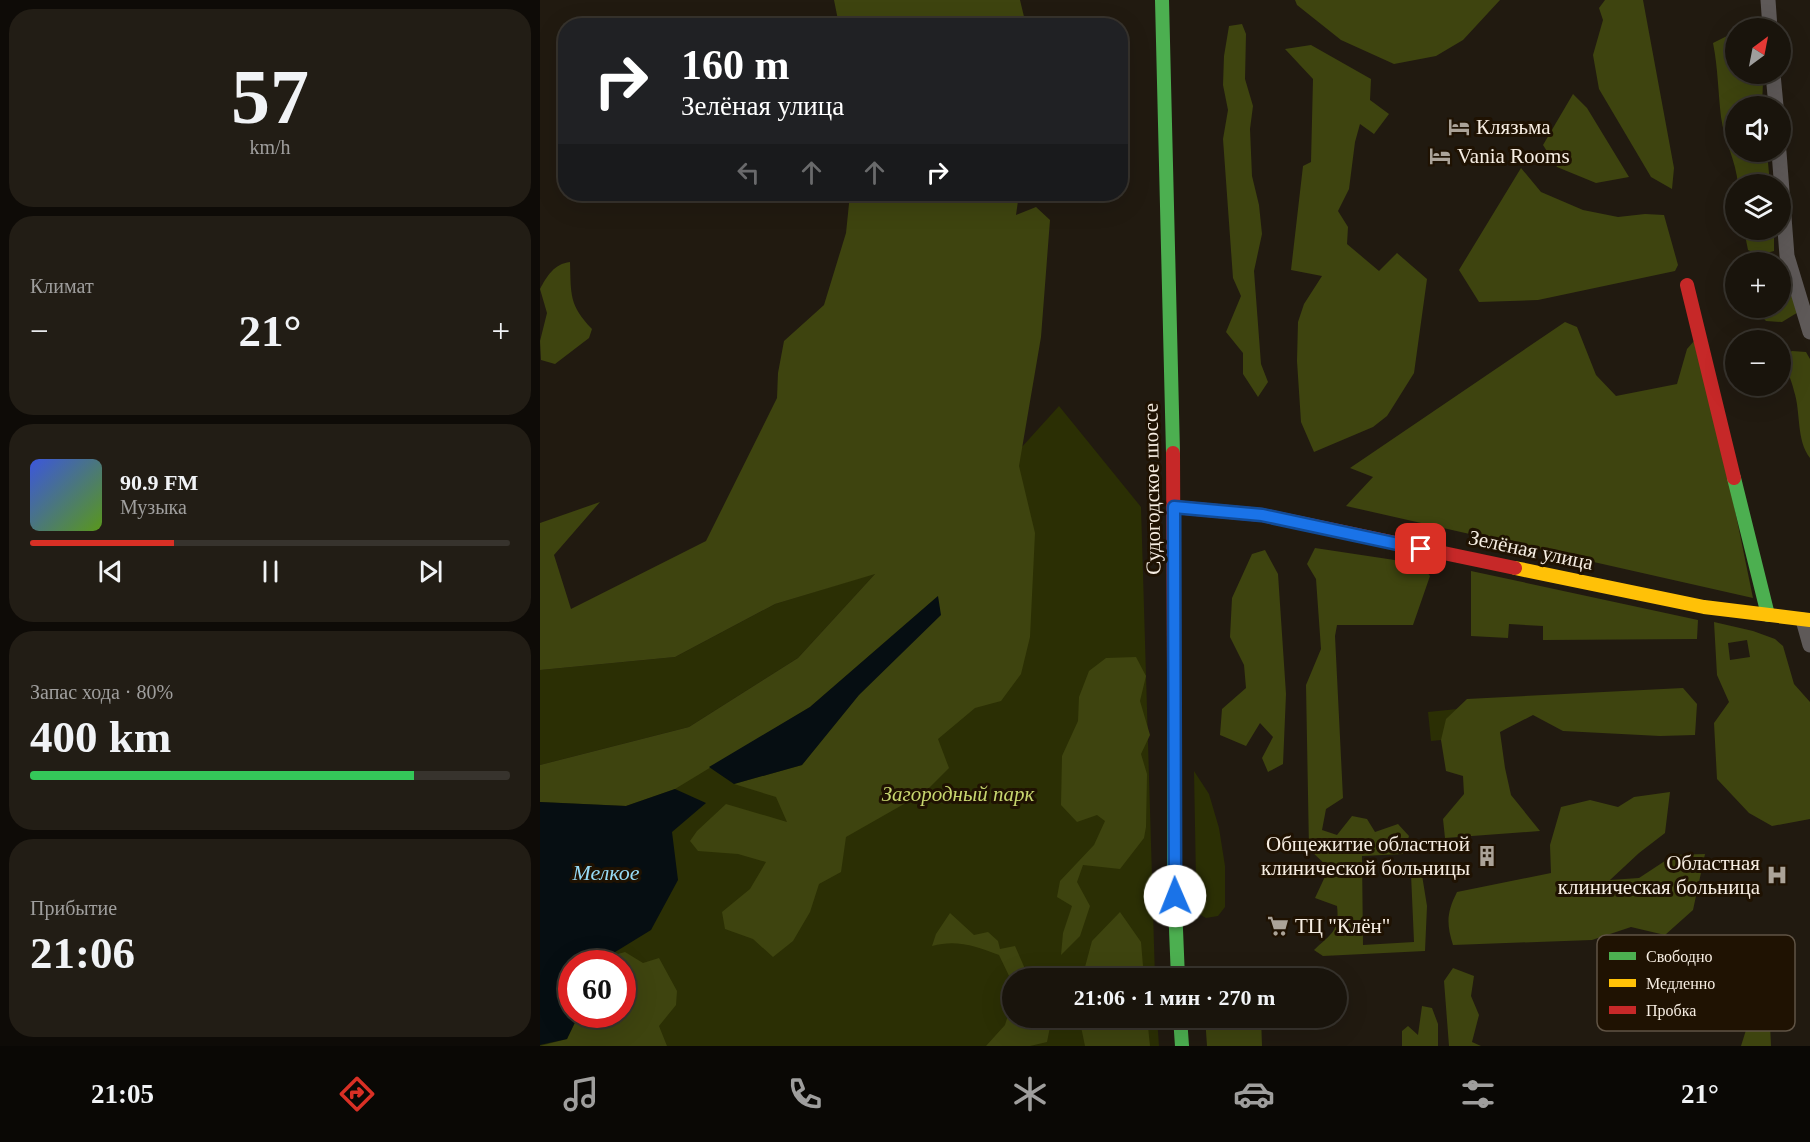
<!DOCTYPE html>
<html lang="ru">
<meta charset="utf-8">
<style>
body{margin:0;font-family:"Times New Roman",serif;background:#221d15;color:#f1f3f6;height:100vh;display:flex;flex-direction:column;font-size:22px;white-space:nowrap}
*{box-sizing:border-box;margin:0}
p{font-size:20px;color:#9f9e9d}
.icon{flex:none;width:33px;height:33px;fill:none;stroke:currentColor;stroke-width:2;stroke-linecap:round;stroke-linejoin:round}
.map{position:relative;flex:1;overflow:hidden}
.panel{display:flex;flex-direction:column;gap:9px;padding:9px;background:#0e0b07;width:540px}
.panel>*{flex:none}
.hud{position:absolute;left:18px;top:18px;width:570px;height:183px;border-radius:24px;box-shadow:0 6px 24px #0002,0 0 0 2px #37332d;background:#202124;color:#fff;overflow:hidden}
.needle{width:39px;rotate:32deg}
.buttons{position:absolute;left:1185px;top:18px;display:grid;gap:12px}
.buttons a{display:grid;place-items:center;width:66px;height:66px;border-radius:50%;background:#19140c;box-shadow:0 6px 24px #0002,0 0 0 2px #37332d;font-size:30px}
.speed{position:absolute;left:18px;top:950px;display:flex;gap:12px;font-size:30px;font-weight:700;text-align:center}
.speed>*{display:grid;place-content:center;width:78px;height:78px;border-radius:50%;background:#19140c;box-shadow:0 6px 24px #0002,0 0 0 2px #37332d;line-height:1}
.speed .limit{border:9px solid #d22;background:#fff;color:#111}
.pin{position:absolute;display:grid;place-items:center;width:51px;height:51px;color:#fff;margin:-26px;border-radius:12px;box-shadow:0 3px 9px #0006}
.me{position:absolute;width:66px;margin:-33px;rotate:359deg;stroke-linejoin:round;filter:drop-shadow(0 0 4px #0008)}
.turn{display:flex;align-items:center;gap:21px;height:126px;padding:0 24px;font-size:27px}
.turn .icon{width:78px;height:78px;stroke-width:2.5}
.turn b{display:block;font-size:42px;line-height:51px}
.lanes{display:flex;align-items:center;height:57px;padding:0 24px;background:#0003;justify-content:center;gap:30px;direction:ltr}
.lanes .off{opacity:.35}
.big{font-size:45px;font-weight:700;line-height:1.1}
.panel .tile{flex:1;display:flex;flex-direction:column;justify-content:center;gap:9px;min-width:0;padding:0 21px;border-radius:24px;background:#221d15}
.panel .dial{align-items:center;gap:0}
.dial b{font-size:78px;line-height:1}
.song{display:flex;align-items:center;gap:18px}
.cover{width:72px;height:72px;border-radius:9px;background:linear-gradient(135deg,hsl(230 70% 55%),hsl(90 70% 35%))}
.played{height:6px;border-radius:3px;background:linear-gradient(90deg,#d93025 30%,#37332d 30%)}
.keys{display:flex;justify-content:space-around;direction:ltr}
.heat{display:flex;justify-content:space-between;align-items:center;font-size:33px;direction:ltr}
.charge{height:9px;border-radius:4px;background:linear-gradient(90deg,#34c759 80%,#37332d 0)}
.trip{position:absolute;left:462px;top:968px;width:345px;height:60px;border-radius:30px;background:#19140c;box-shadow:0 6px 24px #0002,0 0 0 2px #37332d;font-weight:700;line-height:60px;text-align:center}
.dock{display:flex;height:96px;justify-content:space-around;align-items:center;background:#0a0805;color:#9f9e9d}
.dock .icon{width:42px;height:42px}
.dock .active{color:#d93025}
.dock b{font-size:27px;color:#f1f3f6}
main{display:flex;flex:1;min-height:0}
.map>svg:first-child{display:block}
.green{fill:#2b2f04;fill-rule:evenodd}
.forest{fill:#3e440f;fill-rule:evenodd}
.water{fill:#060e12}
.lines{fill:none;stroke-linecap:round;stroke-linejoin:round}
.street{stroke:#5e5958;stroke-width:15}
.fast{stroke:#4caf50;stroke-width:14}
.slow{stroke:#ffc107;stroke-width:14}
.jam{stroke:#c62828;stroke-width:14}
.route-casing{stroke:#114b97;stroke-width:15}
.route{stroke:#1a73e8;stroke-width:10}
.labels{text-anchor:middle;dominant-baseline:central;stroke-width:6;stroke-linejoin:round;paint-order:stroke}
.poi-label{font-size:21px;fill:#f6ede2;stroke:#1f1202;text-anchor:start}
.street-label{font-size:21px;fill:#f6ede2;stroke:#1f1202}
.park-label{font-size:21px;font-style:italic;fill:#c7d66f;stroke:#1f1202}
.water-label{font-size:22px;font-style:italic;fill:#97dbf6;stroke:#1f1202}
.key{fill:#1f1202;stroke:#605445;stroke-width:1.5}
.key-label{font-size:16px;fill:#f6ede2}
</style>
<main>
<section class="panel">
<div class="tile dial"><b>57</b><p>km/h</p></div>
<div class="tile"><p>Климат</p>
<div class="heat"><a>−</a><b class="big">21°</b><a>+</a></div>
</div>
<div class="tile">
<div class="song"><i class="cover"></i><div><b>90.9 FM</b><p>Музыка</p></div></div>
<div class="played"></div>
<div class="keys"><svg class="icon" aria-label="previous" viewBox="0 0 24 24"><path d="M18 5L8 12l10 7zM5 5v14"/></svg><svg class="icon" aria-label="pause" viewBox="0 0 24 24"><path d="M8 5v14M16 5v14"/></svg><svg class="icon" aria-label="next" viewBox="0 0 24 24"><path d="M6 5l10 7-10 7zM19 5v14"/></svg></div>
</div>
<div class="tile"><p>Запас хода · 80%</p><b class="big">400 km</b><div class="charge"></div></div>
<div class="tile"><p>Прибытие</p><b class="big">21:06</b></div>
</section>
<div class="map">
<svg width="1270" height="1046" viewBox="0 0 1270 1046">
<rect width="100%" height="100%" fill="#211a10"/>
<path class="green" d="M519,406l82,101 14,471h-143v39h145l2,29h-619v-262l120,2 195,-155zM32,963h50v51h-50z
M336,573l-78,85 -109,69 -149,38v-95l135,-13 100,-53z
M927,708l3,29 -39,4 -3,-29z
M654,771l15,23 10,34 6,38v41l-7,9 -12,2 -7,-4 -3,-33z"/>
<path class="forest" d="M294,0h186l6,25h-187z
M755,0h205l-37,40 -27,16 -42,8 -53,-24 -44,-35z
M1065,0h38l31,168 -2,21 -21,-12 -52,-88 -6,-34 10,-35 -4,-12z
M702,24l4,10 -1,45 8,27 -3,23 2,47 7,29 3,29 -8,37 7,93 7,18 -10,15 -15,-23v-21l-17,-21 15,-36 -8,-18 -10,-139 5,-29 -5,-25 1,-29 5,-30z
M1191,34h4l1,40h25l2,8 -1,24h-26v46h31l3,32h-32c-2,-23 -14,-44 -17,-67 -3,-25 -3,-49 -8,-74z
M771,45l60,34 -1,21 19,14 -15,20 -14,-10 -5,18 -6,47 -11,22 10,16 -1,17 32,27 18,-18 30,26 -13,94 -20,32 -7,11 -14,11 -59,25 -13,-30 -4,-61 1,-39 6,-18 18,-28 -31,-6 12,-104 8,-4 2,-83 -28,-30z
M1033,94l14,14 42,69 -33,6 -39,-16 -14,-22z
M981,168l20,24 42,18 35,7 27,-3 19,1 14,50 -3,6 -137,29 -59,2 -20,-32z
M310,194h169l-3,21 20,-8 14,13 -9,117 -22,129 16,67 -5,104 -9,37 -20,27 -26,7 -37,31 11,29 -24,24 -79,45 -5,35 -22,12 -9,28 -17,29 -20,16 -20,-18 -28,-10 -3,-17 28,-23 16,-27 -28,-8 -40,-3 -8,-10 7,-10 29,-27 61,18 -11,-25 -42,-13 68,-19 136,-169 -128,111 -135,82 -49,17 -86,-4v-37l149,-38 109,-69 77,-84 -100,30 -100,53 -135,13v-147l60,-21 -46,53 17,54 135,-68 71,-143 1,-25 6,-32 40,-36 22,-72z
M1204,230h30v21l-15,4 -11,-5z
M30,262c1,33 -1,43 22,67l-3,9 -34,26 -14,-4 -1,-19 7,-28 -7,-24c7,-13 14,-25 30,-27z
M1241,277l19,34 -18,11 -16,-1 -12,-13h26z
M1025,322l12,5 19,48 20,21 61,-12 10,-35 7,-8 35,140 24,117 -407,-92 27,-29 -23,-9z
M1252,351l14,1 4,7v99c-14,-18 -9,-46 -16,-67 -3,-13 -9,-23 -10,-36z
M775,548l106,16 9,12 -17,49h-76l-2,11 8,162 -17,11 -4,21 15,5 15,-19 15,3 8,13 23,-8 11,12 -6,18 -41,2 1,89 51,-3 -3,-68 10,-5 6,37 -2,45 -102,5 -9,-6c17,-16 26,-19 23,-44l-22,-8 14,-30 -20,-19 -3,-164 15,-36 -5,-70 -9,-15z
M725,550l13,24 8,120 -3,70 -15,8 -6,-14 11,-21 -13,-14 -14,23 -26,-11 2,-26 24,-21 -2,-23 -14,-28 2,-39 20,-44z
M931,571l227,49 -1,19 -154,1v-14l-34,-2 -1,14 -37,-2z
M1174,622l39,9 22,8 8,7 11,38 16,18v117l-38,7 -23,-13 -32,-34 -3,-56 15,-21 -12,-27zM1207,640l3,17 -20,3 -2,-17z
M596,657l10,19 -6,25 10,34 -9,19 6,20 -1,53 -2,11 -24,31 -37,-4 -6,17 13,24 -10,30 -19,19 2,-22 9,-27 -15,-9 3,-16 34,-36 11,-24 -8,-6 -20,7 -16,-17 1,-49 16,-35 1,-24 10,-26 17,-13z
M1143,688l14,16 -2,31 -35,1 -97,-5 -30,-16 -33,17 5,36 6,27 29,36 -95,7 -2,-19 21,-25 -1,-18 -17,-5 -5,-31 5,-21 21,-20z
M1130,792l-5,41 -26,20 -29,27 29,-2 35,-23 31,-1 -12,56 -28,25 -34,-8 -39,13 -139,5c-7,-22 -6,-33 4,-53l94,-19 -1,-28 11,-38 29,-7 28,7 16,-10z
M580,912l21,30 3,36h-62l10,-37z
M410,913l24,22 14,-3 10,9 2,8 15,-3 14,32h-17v13l-1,-11 -12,-25c-23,-9 -43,-16 -67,-9l4,-12z
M85,952l18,11 16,-5 18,33 -1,14 -17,21 8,20h-127l27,-7 12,-25h43v-51h-18l3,-6z
M913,968l21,8 -3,20 8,19 -7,27 9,4h-32l-5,-65z
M1237,982l11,15 -18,27 1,22h-30l5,-16 15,-6 -4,-22 7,-17z
M472,1003v14h40l-5,25 -17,4h-44l19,-21z
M882,1006l10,2 6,16v22h-36v-15l6,-5 10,9z
M539,1017h68l3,29h-65z
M665,1017h56l1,29h-55z"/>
<path class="water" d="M398,596l3,19 -82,80 -57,70 -68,19 -25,-17 101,-60z
M135,789l31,14 -34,29 6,48 -27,50 -44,27 -3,6h-32v51h7l-12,25 -27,6v-243l86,4z"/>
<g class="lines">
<path class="street" d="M1228,0l2,28
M1233,74l3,32
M1239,152l8,104 23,76
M1263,620l7,25"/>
<path class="fast" d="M622,0l11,453
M1194,478l34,137
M634,673v208l4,97
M640,1017l2,29"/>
<path class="slow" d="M975,568l189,39 106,13"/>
<path class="jam" d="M1147,285l47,193
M633,453l1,220
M634,507l88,8 253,53"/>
</g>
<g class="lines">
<defs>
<path id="route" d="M635,896l-1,-389 88,8 159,34"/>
</defs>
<use href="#route" class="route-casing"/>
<use href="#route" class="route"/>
</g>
<defs>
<symbol id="hotel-bare" viewBox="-9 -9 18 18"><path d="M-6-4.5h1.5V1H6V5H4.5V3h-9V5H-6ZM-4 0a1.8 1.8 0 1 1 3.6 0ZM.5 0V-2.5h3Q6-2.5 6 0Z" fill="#aba398" stroke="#1f1202" stroke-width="2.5" paint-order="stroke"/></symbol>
<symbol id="building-bare" viewBox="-9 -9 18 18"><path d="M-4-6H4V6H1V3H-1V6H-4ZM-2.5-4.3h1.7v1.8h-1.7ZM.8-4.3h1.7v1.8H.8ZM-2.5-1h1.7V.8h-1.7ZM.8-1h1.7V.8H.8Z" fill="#aba398" stroke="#1f1202" stroke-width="2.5" paint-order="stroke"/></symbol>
<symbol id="hospital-bare" viewBox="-9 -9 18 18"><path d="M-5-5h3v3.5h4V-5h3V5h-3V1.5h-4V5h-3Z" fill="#aba398" stroke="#1f1202" stroke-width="2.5" paint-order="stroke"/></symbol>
<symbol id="supermarket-bare" viewBox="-9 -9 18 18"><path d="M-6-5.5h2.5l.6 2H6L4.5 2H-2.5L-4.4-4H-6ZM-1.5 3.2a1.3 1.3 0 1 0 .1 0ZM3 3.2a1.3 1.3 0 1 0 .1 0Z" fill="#aba398" stroke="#1f1202" stroke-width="2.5" paint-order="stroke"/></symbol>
</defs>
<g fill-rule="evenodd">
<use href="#hotel-bare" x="904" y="112" width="30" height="30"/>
<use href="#hotel-bare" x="885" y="141" width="30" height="30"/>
<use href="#building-bare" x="932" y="841" width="30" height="30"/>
<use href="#hospital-bare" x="1222" y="860" width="30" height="30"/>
<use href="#supermarket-bare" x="723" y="911" width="30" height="30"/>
</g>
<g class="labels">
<g class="poi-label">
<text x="936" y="127">Клязьма</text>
<text x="917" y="156">Vania Rooms</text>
<text x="930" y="844" text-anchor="end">Общежитие областной<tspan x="930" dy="24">клинической больницы</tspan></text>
<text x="1220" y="863" text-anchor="end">Областная<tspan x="1220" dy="24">клиническая больница</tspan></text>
<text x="755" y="926">ТЦ "Клён"</text>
</g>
<g class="street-label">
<text transform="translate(612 489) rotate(-91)">Судогодское шоссе</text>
<text transform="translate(991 550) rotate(12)">Зелёная улица</text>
</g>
<g class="park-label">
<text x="418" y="794">Загородный парк</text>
</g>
<g class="water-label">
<text x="66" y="872">Мелкое</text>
</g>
</g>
<rect x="1057" y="935" width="198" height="96" rx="9" class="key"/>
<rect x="1069" y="952" width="27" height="8" fill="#4caf50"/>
<rect x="1069" y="979" width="27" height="8" fill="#ffc107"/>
<rect x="1069" y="1006" width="27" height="8" fill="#c62828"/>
<g class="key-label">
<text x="1106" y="962">Свободно</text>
<text x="1106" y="989">Медленно</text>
<text x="1106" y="1016">Пробка</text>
</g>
</svg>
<div class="buttons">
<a><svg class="needle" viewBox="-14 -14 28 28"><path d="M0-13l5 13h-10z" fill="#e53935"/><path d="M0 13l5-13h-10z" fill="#9f9e9d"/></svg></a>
<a><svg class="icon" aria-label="sound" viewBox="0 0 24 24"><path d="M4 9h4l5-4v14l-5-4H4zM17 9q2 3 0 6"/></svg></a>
<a><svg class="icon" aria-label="layers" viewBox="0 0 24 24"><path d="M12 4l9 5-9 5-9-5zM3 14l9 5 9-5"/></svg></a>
<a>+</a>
<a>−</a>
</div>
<div class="speed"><div class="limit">60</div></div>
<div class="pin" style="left:881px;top:549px;background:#d93025"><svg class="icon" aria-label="arrive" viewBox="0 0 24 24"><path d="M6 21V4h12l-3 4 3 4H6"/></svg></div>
<svg class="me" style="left:635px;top:896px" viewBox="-20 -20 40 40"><circle r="19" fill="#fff"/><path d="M0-13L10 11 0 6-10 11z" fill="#1a73e8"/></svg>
<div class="trip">21:06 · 1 мин · 270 m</div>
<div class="hud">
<div class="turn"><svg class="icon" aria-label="right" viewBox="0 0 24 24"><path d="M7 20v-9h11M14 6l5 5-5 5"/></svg><div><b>160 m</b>Зелёная улица</div></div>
<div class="lanes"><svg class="icon off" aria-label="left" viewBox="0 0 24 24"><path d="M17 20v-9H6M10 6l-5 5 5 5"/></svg><svg class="icon off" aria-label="ahead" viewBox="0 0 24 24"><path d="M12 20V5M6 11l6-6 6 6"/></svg><svg class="icon off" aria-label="ahead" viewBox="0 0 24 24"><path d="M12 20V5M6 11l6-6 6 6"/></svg><svg class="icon" aria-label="right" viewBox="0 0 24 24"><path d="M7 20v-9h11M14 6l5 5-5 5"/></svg></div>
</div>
</div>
</main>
<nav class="dock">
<b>21:05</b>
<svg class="icon active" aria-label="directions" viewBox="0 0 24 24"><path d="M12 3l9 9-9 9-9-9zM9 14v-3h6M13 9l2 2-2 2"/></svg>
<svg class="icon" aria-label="music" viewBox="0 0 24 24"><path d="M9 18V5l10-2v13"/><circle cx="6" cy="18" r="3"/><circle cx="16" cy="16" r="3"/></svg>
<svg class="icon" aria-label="phone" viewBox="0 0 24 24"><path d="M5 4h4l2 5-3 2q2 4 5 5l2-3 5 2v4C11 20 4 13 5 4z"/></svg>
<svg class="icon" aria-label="climate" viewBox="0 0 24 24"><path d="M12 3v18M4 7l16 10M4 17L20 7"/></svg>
<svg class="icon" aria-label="car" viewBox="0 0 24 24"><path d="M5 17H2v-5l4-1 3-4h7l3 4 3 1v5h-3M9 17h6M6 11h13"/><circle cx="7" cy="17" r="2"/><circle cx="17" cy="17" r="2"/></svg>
<svg class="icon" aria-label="filters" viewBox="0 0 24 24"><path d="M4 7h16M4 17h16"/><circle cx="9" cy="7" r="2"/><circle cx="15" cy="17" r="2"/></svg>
<b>21°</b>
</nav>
